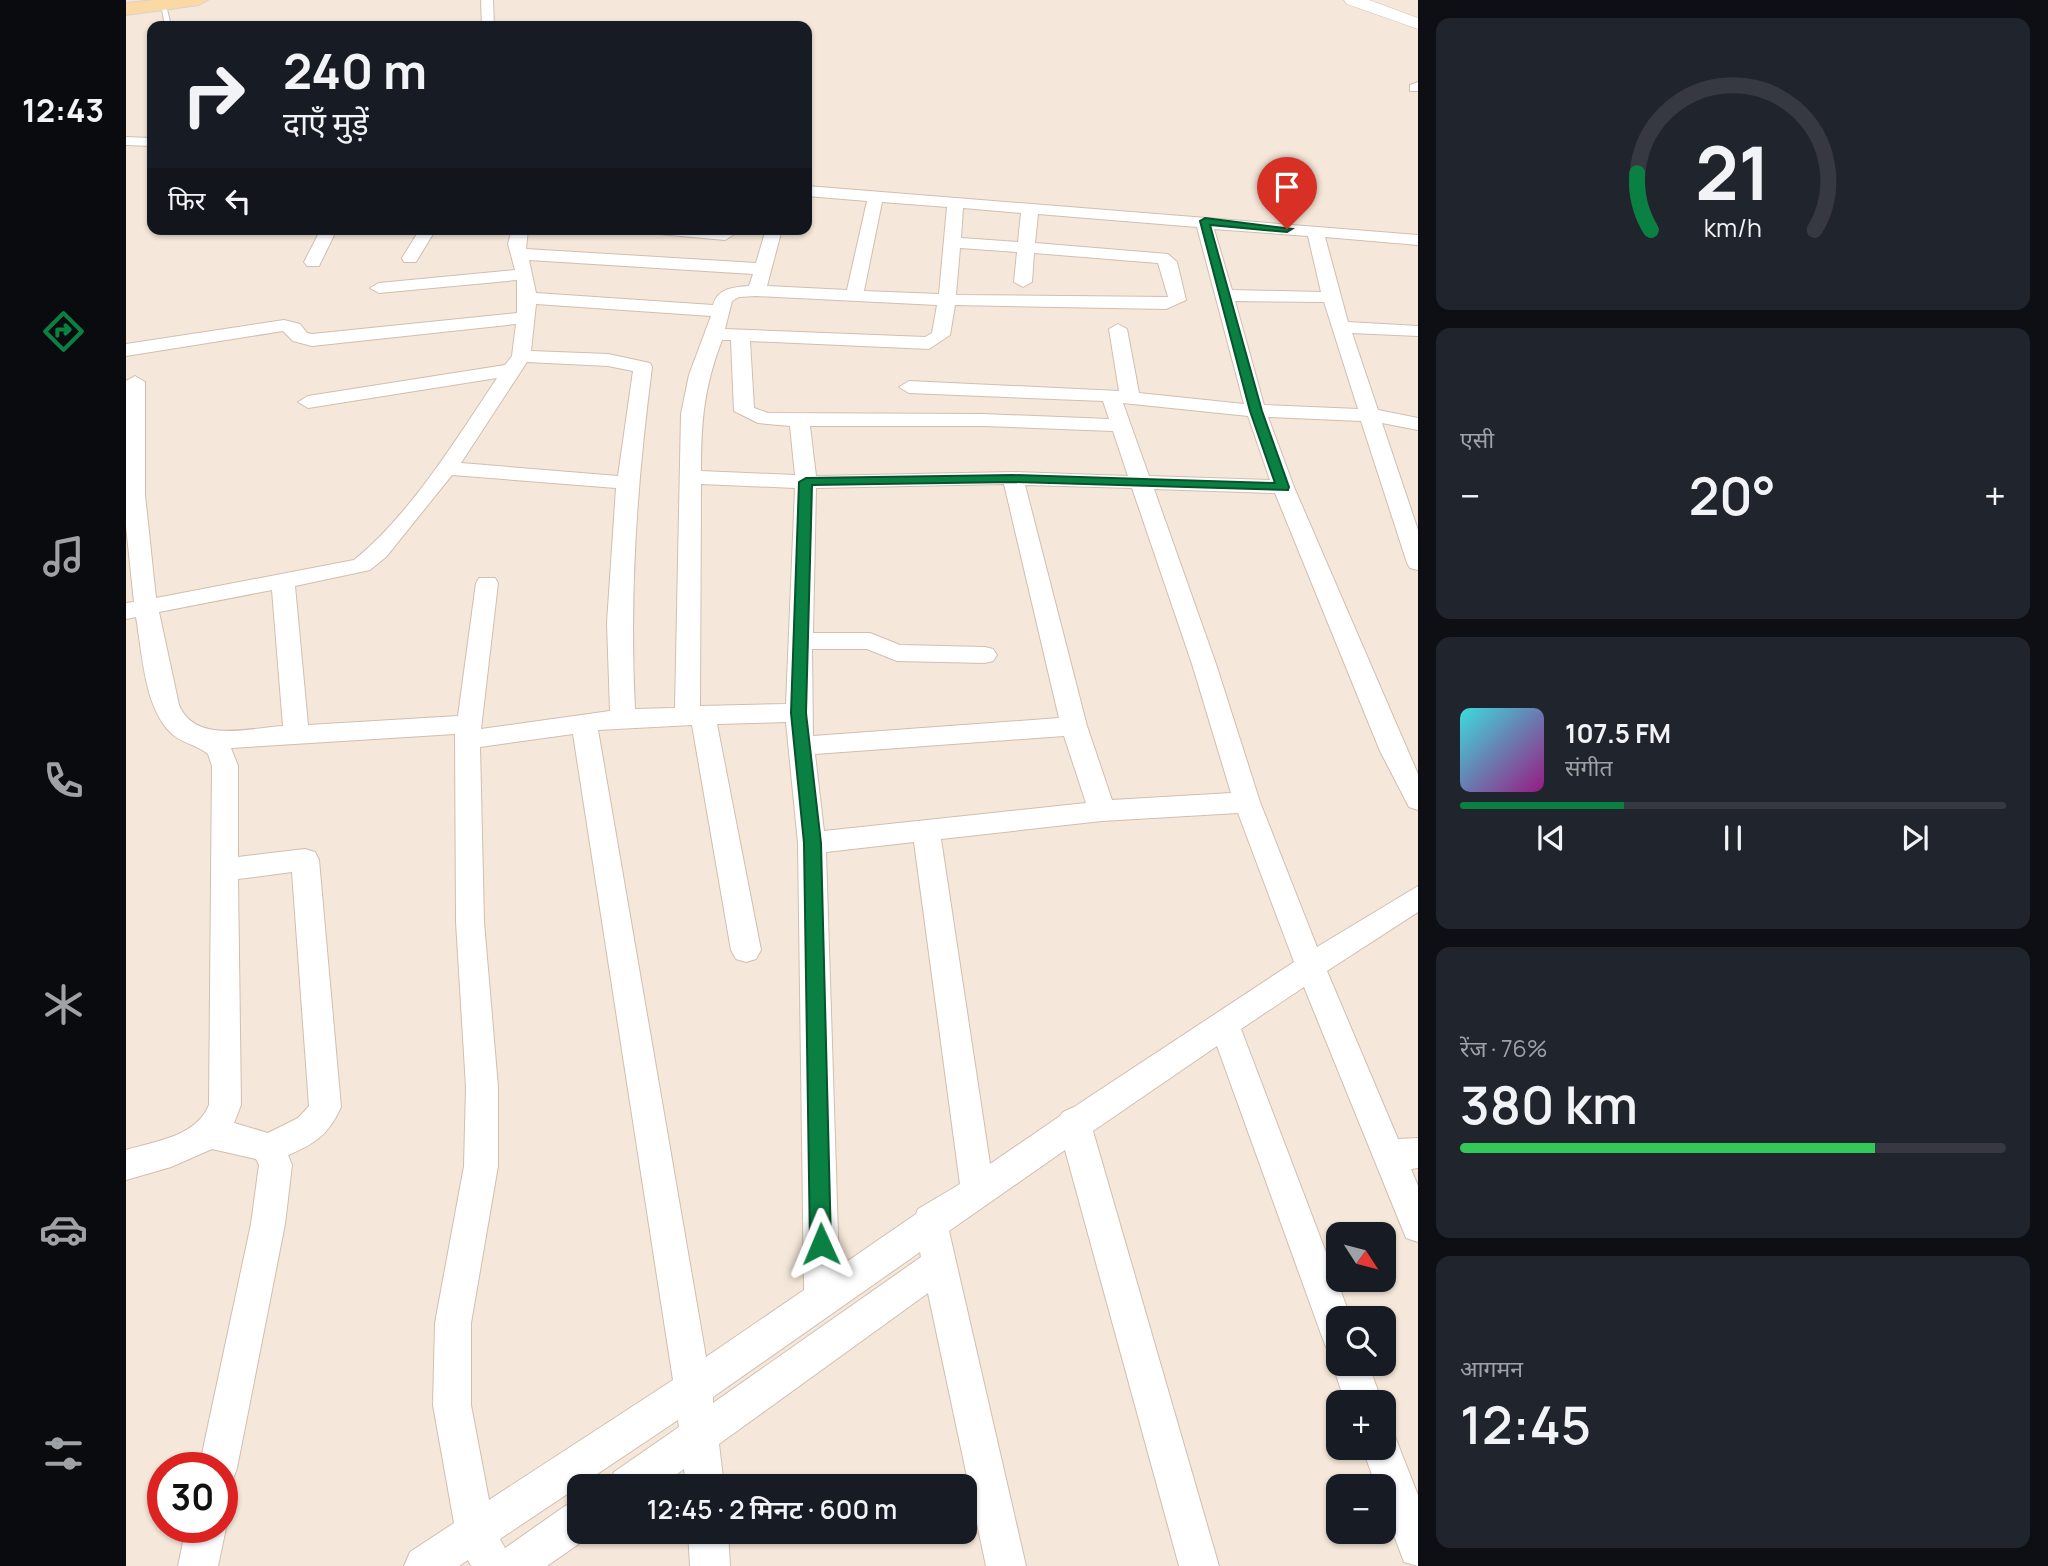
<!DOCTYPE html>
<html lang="hi">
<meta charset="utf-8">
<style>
body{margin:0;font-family:Manrope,"Noto Sans Devanagari",sans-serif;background:#20242c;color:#f1f3f6;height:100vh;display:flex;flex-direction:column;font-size:26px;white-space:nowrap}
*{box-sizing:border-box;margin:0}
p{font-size:23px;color:#9ea1a6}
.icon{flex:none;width:38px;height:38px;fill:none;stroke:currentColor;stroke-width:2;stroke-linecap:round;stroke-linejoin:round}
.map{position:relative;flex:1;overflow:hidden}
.details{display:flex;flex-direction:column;gap:18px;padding:18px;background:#0d0f14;width:630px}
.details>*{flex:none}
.top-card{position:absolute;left:21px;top:21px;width:665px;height:214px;border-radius:14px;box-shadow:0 2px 5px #0004;background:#171b24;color:#f1f3f6;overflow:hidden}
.needle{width:46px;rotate:126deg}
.buttons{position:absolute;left:1200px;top:1222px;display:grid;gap:14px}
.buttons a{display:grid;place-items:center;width:70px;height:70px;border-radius:14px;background:#171b24;box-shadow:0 2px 5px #0004;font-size:35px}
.speed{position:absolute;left:21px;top:1452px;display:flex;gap:14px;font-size:35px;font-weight:700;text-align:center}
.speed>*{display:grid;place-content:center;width:91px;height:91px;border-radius:50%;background:#171b24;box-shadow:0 2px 5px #0004;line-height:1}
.speed .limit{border:10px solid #d22;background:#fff;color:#111}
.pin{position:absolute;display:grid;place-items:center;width:60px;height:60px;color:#fff;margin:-72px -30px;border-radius:50% 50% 50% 0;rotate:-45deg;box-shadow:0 0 7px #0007}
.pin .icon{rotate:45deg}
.me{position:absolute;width:77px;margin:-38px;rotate:359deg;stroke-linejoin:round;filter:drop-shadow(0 0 5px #0008)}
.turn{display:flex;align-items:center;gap:24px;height:147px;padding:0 21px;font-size:32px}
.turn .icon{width:91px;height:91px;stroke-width:2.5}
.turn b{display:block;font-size:49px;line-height:60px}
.then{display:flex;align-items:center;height:66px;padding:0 21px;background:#0003;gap:14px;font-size:26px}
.big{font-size:52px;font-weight:600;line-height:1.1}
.details .widget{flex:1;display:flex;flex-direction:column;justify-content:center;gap:10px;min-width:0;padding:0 24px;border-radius:14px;background:#20242c}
.details .dial{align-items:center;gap:0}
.dial svg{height:182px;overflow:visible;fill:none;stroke:#363941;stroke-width:7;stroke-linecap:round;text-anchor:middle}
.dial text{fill:#f1f3f6;stroke:none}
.song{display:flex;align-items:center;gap:21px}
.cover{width:84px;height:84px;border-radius:10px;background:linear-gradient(135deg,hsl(180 70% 55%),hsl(310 70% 35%))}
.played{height:7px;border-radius:4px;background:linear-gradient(90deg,#0b8043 30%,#363941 30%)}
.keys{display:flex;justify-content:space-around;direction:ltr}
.heat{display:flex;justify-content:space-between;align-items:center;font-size:38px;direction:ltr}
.charge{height:10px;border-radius:5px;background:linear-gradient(90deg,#34c759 76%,#363941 0)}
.trip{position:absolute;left:441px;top:1474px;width:410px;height:70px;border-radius:14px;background:#171b24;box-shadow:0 2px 5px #0004;font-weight:600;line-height:70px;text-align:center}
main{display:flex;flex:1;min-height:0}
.dock{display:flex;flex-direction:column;width:126px;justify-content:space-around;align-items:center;background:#090b0e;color:#9ea1a6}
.dock .icon{width:49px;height:49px}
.dock .current{color:#0b8043}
.dock b{font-size:32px;color:#f1f3f6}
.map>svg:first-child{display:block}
.residential{fill:#f5e8da;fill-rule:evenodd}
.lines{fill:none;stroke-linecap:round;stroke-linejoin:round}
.lane-casing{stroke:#d1beb0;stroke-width:2}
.street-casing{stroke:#d1beb0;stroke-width:2}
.secondary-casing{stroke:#d6c0b0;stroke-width:1}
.primary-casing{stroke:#dad1cd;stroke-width:2}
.lane{fill:#fff;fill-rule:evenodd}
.street{fill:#fff;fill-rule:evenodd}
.secondary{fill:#fff;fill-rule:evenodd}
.primary{fill:#fbd9a5;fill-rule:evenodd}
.route{fill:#0b8043;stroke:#07532c;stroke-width:2}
</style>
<main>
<nav class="dock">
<b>12:43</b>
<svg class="icon current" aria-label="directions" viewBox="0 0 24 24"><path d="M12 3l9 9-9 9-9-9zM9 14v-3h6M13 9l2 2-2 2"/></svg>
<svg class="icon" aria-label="music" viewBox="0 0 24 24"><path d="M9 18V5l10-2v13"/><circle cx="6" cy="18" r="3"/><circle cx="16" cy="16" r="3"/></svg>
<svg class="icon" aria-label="phone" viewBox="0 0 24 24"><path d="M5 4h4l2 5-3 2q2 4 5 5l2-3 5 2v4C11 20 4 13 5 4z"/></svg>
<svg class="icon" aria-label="climate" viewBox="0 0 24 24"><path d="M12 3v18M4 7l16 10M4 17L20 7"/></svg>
<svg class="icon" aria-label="car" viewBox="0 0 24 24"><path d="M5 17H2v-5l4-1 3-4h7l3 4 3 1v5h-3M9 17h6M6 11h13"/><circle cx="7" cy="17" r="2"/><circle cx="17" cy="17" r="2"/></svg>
<svg class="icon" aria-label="filters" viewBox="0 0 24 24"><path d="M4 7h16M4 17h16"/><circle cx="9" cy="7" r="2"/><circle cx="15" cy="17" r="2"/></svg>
</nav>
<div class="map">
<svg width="1292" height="1566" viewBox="0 0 1292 1566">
<rect width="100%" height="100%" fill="#fdf6ec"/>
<path class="residential" d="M0,0h1292v1566h-1292zM26,26h655v203h-655zM1213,1234h45v45h-45zM1213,1318h45v45h-45zM1213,1402h45v45h-45zM37,1468h59v60h-59zM453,1486h385v45h-385zM1213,1486h45v45h-45z"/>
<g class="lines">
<defs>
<path id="lane" d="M35,4l5,1 5,21h-6z"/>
<path id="street" d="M355,0h12l1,26h-12z
M1292,82v9h-8v-6z
M0,137l26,1v8l-26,-1z
M681,186l611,49v10l-93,-8 23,85 70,4v10l-66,-3 26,77 40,8v12l-36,-7 36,107v40l-8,-2 -3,-5 -46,-142 -93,-4 26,70 124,287v36l-9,-3 -29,-56 -105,-258 -121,-4 62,175 44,138 57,145 101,-61v26l-91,59 71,168 20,-1v30l-7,1 7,17v56l-12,-4 -102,-251 -63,42 110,289h-12v45h29l14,39h-37l-13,-39 5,-12 -11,-4 -5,-13 -104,-288 -124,85 126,435h-40l-114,-416 -116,81 77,335h-40l-58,-273 -209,151 5,42h-38l-2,-17 -23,17h-52l5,-14 65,-45 -1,-7 -178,119 5,9 60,-42 14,-6v31h15l-1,3 -46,32h-76l-3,-6 -9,6h-55l6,-14 44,-29 -21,-118 2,-82 29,-157 2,-79 -10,-165 -1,-188 -224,14 7,18v91l67,-8 10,3 4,8 22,247c-12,27 -26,37 -53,48l4,10 -7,59 -48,244 -5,14 -10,3v-17h-23l52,-244 8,-59 -3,-6 -44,-10 -41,18 -45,13v-30c29,-9 70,-13 83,-45l3,-339 -4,-12c-12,-10 -28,-11 -38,-22 -26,-26 -28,-81 -34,-115l-10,2v-16l8,-1 -8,-76v-145l9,-5 10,6v113l11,103 198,-38c56,-45 103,-122 143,-182l-189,30 -10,-6 10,-6 197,-31 7,-9 4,-32 -204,22 -19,-5 -10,-10 -157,25v-12l158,-24 16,4 7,9 5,1 205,-21v-33l-138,13 -9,-5 9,-5 136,-13 -7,-26 4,-15h16l-2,20 230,14 10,-34h16l-15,57 80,4 20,-89 -60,-5zM756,202l65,5 -8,87 -75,-3zM837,208l58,5 -3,29 -57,-4zM912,214l159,13 47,177 -105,-11 -12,-64 -9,-5 -9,5 10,62 -210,-10 -10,6 10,6 194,8 6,18 -126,-5 -215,-1 -14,-5 -4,-67 179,8 21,-14 5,-30 211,4 20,-9 -9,-38 -9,-8 -133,-11zM1088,229l94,7 13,56 -89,-2zM834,248l57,4 -3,30 9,5 9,-5 2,-29 124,10 10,34 -212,-2zM403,260l224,14 -4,12c-15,1 -31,2 -36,19l-177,-12zM630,296l181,9 -5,28 -7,4 -200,-8 7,-28 7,-4zM1109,301l89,1 34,107 -94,-4zM410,304l175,12 -22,59 -8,39 -6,294 -40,1c-6,-118 2,-225 17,-342l-2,-4 -42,-9 -77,-3zM596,340h9l3,71 24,12 32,3 5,49 -94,-4c0,-50 3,-84 21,-131zM401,362l81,4 25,5 -15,105 -157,-13zM997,403l125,13 22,64 -121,-4zM684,426h173l130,5 15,45 -115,-4 -197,4zM326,475l164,13 -9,135 3,88 -129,18 17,-146 -3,-5h-16l-3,5 -18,133 -150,9 -13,-139 75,-16 16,-13zM575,484l94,4 -9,216 -86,2zM878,484l55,234 -246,18 -1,-87h55l30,12 88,2 8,-2 4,-6 -4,-6 -8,-2 -85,-2 -30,-12h-57l3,-145zM899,485l107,3 60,176 39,129 -119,7 -25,-74zM146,590l11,136c-34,2 -88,18 -104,-21l-20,-93zM660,722l12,121 6,447 -98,67 -108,-627 94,-5 39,225 5,9 10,3 10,-3 5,-9 -44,-226zM447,734l100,646 -184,120 -18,-95v-82l27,-157v-79l-14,-165 -4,-175zM938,736l22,67 -262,28 -9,-77zM1112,813l56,149 -220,145 -11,5 -3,4 -70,48 -49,-325 161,-18zM788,842l46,342 -42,25 -2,5 -77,53 -13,-415zM166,872l17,234 -11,12 -30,15 -34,-10 7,-18 -3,-226zM794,1252l1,5 -208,146v-6z
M195,229h16l-18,37h-12l-3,-4z
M294,229h16l-20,33h-12l-2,-4z
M525,229l80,2 2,4 -8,5 -66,-6z
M1258,1429l10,5 24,61v71l-14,-4 -20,-53v-23h-8l-14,-39h22z
M96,1520l4,8 -8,38h-40l8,-38h36z
M562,1531h40l2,35h-40z"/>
<path id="secondary" d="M1218,0h25l49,18v11l-71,-25z"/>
<path id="primary" d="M28,0h54l-9,5 -73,10v-12z"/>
</defs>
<use href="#lane" class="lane-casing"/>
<use href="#street" class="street-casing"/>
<use href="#secondary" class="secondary-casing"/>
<use href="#primary" class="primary-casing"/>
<use href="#lane" class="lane"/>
<use href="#street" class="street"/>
<use href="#secondary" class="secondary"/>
<use href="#primary" class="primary"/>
</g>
<path class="route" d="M1079,218l87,11 -5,3 -77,-7 52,186 27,76 -1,3 -275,-8 -201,3 -6,228 15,130 10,401 -3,7 -7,3 -8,-3 -3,-7 -6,-401 -13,-130 8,-231 7,-4 207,-3 262,8 -25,-72 -50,-190z"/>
</svg>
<div class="buttons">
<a><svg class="needle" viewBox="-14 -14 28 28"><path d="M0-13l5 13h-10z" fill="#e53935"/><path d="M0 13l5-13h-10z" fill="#9ea1a6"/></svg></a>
<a><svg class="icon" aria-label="search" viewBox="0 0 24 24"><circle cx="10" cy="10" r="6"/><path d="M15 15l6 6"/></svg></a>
<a>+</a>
<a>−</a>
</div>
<div class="speed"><div class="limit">30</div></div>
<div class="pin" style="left:1161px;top:229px;background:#d93025"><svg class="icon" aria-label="arrive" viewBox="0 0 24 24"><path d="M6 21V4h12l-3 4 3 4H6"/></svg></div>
<svg class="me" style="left:695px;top:1244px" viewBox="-20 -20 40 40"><path d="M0-17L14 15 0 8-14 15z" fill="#0b8043" stroke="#fff" stroke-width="4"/></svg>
<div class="trip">12:45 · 2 मिनट · 600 m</div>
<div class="top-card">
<div class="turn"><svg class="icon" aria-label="right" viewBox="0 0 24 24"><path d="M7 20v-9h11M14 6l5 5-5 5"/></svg><div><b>240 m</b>दाएँ मुड़ें</div></div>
<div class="then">फिर<svg class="icon" aria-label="left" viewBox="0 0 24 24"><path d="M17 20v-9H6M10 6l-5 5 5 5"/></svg></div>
</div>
</div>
<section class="details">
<div class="widget dial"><svg viewBox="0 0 100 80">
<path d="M14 69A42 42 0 1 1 86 69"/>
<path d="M14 69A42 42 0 0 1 8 44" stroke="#0b8043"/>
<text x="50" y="56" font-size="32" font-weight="700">21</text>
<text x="50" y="72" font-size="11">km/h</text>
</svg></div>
<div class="widget"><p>एसी</p>
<div class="heat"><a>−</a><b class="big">20°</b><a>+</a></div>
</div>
<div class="widget">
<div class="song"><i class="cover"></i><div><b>107.5 FM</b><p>संगीत</p></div></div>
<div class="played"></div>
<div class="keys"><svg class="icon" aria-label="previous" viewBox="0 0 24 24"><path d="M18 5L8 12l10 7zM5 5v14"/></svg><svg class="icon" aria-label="pause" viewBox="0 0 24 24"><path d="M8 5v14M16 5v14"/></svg><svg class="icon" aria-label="next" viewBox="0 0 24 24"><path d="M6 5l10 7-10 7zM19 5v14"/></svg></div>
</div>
<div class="widget"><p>रेंज · 76%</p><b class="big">380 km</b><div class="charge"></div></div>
<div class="widget"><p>आगमन</p><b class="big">12:45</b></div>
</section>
</main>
